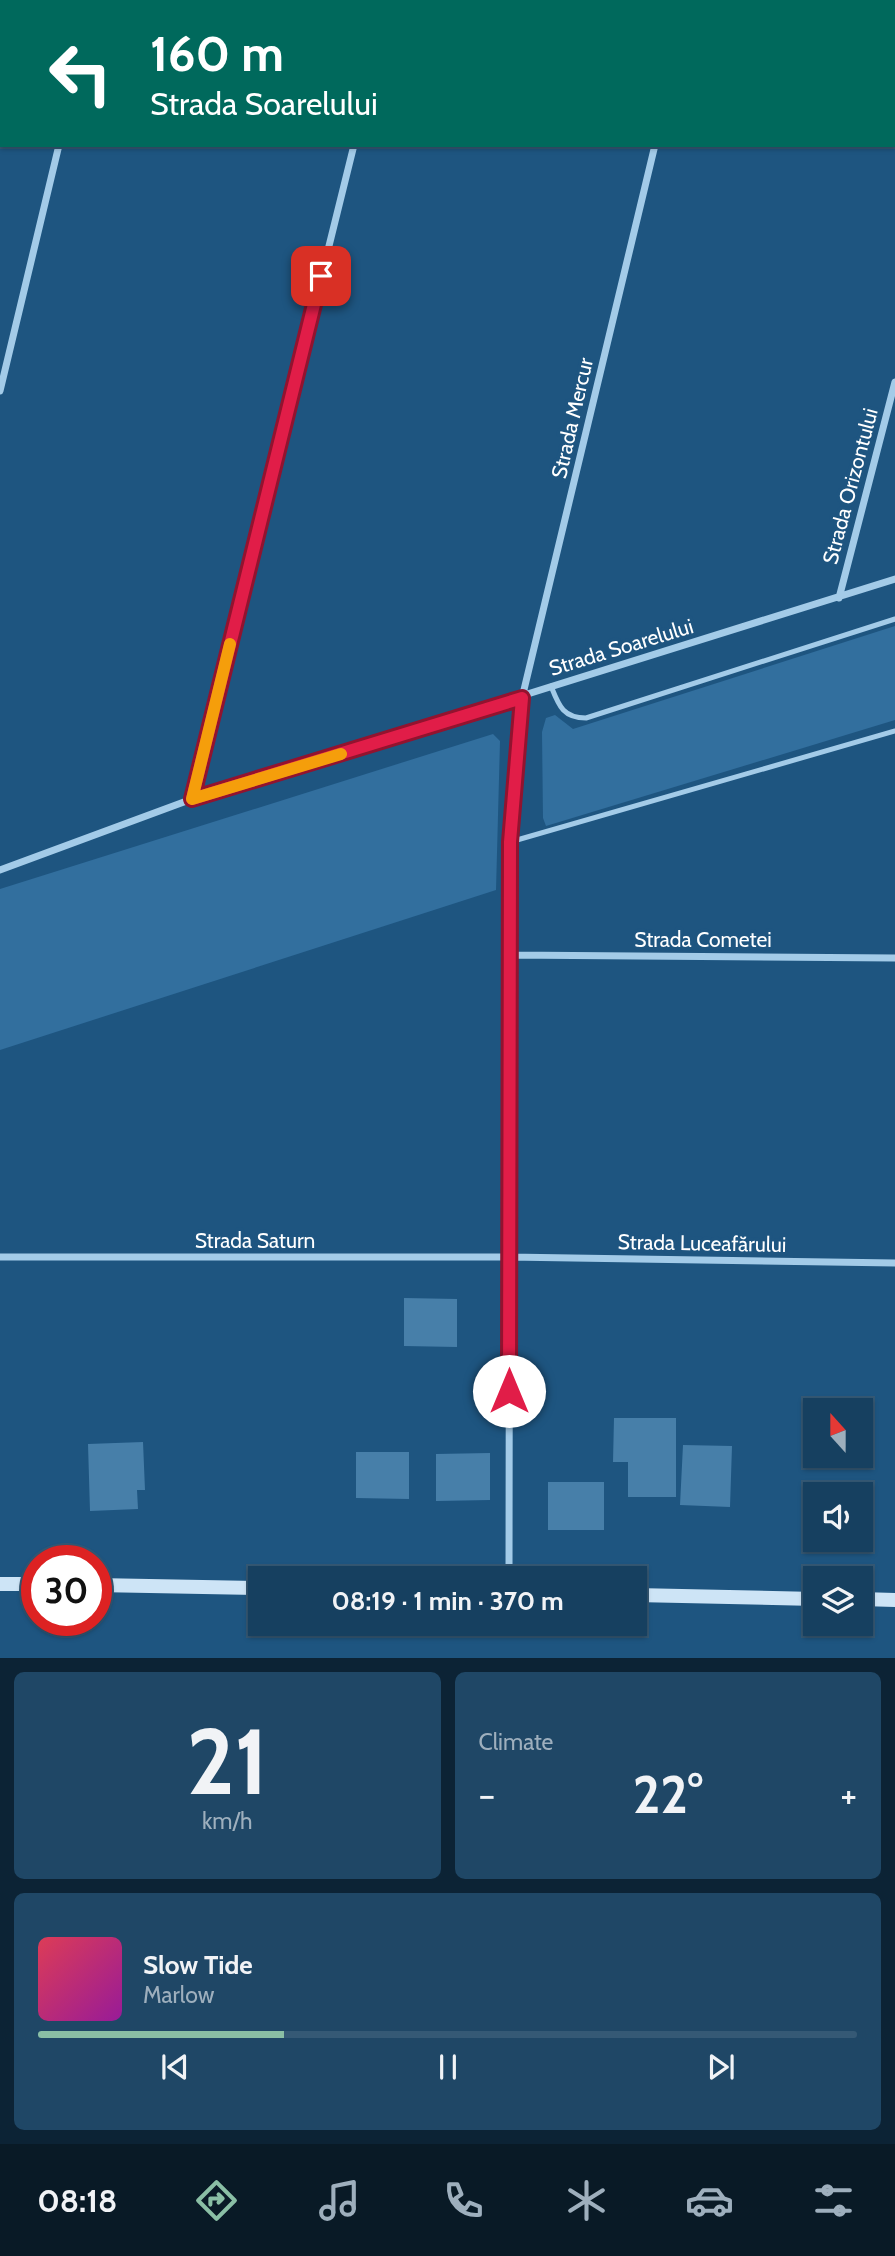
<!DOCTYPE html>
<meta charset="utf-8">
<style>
body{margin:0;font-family:Cabin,sans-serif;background:#1f4766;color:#f1f3f6;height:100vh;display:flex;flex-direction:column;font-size:26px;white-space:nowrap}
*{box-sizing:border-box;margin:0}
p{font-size:23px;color:#9eafbd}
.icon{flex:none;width:38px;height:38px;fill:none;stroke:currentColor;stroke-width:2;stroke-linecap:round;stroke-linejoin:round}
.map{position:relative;height:1658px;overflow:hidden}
.panel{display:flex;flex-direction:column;gap:14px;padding:14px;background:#0c2335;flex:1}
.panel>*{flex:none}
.guide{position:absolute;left:0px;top:0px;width:896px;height:147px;box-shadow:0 2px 5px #0004,0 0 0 2px #355975;background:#00695c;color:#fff;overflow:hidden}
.needle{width:46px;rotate:339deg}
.buttons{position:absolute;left:803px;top:1398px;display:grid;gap:14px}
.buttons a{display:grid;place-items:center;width:70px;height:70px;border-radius:0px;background:#164060;box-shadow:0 2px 5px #0004,0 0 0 2px #355975;font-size:35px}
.speed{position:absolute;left:21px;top:1545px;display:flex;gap:14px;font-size:35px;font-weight:700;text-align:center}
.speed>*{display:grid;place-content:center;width:91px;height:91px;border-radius:50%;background:#164060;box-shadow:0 2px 5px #0004,0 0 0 2px #355975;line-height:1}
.speed .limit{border:10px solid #d22;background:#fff;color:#111}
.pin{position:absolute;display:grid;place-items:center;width:60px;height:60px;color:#fff;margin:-30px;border-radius:14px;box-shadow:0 4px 10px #0006}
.me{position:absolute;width:77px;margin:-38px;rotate:0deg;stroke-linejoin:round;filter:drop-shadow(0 0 5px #0008)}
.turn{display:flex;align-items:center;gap:24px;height:147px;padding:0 35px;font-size:32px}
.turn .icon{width:91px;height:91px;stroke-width:2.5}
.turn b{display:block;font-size:49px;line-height:60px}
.big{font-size:52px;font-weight:800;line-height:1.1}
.panel .card{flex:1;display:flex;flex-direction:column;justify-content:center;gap:10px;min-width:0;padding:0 24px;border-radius:10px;background:#1f4766}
.panel .dial{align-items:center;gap:0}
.dial b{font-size:91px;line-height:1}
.song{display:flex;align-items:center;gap:21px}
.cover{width:84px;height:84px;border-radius:10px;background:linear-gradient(135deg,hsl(350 70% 55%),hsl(300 70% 35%))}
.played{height:7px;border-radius:4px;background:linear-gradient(90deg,#8abfa5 30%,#355975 30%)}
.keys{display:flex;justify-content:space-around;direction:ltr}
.heat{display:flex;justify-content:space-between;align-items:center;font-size:38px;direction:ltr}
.panel .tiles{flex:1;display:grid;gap:14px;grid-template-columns:1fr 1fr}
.card:last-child{grid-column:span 2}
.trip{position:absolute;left:248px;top:1566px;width:399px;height:70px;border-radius:0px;background:#164060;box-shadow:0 2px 5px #0004,0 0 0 2px #355975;font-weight:800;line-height:70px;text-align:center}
.tab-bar{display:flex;height:112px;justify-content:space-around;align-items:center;background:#091a26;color:#9eafbd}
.tab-bar .icon{width:49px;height:49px}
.tab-bar .active{color:#8abfa5}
.tab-bar b{font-size:32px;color:#f1f3f6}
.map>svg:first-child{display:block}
.green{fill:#326f9e}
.building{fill:#477fa9}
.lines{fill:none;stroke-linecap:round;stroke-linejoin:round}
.lane{stroke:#a3cbe8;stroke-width:5}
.street{stroke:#a3cbe8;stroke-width:7}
.secondary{stroke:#cde4f6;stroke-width:14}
.route-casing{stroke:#92132f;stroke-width:18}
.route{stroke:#e11d48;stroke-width:12}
.slow{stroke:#f59e0b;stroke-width:12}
.labels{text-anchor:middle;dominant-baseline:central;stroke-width:7;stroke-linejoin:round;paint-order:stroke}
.street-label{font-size:21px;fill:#fff;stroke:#1e5580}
</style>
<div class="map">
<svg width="895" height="1658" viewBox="0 0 895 1658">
<rect width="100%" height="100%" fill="#1e5580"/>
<path class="green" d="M895,626v94l-349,106 -3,-8 -1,-86 4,-14 9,-3 18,14z
M493,734l7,7 -4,149 -496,160v-161z"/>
<path class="building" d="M404,1298l53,1v48l-53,-1z
M614,1418h62v79h-48v-35h-15z
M143,1442l2,48h-8l1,19 -48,2 -2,-67z
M683,1445l49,1 -2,61 -50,-2z
M356,1452h53v47l-53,-1z
M490,1453v47l-54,1v-47z
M548,1482h56v48h-56z"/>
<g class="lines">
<path class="lane" d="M551,686c8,20 12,32 35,32l309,-99
M510,842l385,-111"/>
<path class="street" d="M94,2v-2
M389,2l1,-2
M689,2l1,-2
M0,391l59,-246
M839,598l56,-216
M192,799l162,-654
M0,870l192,-71 703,-220
M510,955l385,3
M0,1257h509l386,6
M509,1578l1,-736 12,-144 133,-553"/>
<path class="secondary" d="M0,1584h37
M96,1585l165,3
M635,1595l181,4
M861,1599l34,1"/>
</g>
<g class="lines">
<defs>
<path id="route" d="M321,276l-129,523 330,-101 -12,144 -1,549"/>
</defs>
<use href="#route" class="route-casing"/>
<use href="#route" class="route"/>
<path class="slow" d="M230,644l-38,155 149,-45"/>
</g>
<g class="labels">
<g class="street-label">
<text transform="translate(572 418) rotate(-77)">Strada Mercur</text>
<text transform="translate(850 486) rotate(-75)">Strada Orizontului</text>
<text transform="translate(621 647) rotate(-17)">Strada Soarelului</text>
<text x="703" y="939">Strada Cometei</text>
<text x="255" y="1240">Strada Saturn</text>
<text transform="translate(702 1243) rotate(1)">Strada Luceafărului</text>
</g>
</g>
</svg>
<div class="buttons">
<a><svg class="needle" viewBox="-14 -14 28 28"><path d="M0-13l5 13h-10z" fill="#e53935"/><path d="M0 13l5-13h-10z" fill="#9eafbd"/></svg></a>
<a><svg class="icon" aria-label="sound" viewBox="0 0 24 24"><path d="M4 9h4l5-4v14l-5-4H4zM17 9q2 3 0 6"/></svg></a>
<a><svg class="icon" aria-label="layers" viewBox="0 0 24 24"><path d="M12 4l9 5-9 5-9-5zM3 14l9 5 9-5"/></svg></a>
</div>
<div class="speed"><div class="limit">30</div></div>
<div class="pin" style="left:321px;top:276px;background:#d93025"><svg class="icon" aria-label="arrive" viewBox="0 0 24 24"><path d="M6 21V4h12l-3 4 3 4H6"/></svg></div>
<svg class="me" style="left:509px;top:1391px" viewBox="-20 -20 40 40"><circle r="19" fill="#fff"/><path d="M0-13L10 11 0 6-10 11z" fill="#e11d48"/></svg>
<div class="trip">08:19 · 1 min · 370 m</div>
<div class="guide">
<div class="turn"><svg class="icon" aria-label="left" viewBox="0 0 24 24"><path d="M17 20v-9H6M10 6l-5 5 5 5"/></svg><div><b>160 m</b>Strada Soarelului</div></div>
</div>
</div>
<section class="panel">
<div class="tiles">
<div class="card dial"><b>21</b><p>km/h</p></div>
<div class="card"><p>Climate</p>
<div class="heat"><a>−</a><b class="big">22°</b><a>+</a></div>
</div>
<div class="card">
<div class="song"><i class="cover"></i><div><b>Slow Tide</b><p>Marlow</p></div></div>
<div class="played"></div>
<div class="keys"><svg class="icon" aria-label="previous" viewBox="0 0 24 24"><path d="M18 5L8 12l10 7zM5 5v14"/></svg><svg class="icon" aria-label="pause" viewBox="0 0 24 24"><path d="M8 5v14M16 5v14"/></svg><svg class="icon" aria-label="next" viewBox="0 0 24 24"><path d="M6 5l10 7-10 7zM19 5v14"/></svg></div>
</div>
</div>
</section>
<nav class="tab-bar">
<b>08:18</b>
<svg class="icon active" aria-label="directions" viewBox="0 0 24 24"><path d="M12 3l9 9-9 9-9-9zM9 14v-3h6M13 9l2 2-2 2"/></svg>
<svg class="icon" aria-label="music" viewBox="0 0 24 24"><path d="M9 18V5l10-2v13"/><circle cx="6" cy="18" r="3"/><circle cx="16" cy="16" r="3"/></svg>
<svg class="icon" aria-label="phone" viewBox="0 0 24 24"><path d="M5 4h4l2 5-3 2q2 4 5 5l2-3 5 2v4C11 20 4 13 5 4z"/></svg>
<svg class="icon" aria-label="climate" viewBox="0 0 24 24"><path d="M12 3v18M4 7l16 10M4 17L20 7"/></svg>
<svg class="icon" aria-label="car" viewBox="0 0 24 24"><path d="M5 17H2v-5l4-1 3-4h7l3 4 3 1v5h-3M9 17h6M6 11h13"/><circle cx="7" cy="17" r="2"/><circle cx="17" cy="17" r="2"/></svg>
<svg class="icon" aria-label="filters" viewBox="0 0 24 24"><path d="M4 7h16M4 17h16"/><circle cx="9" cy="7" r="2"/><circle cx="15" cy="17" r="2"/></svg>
</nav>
